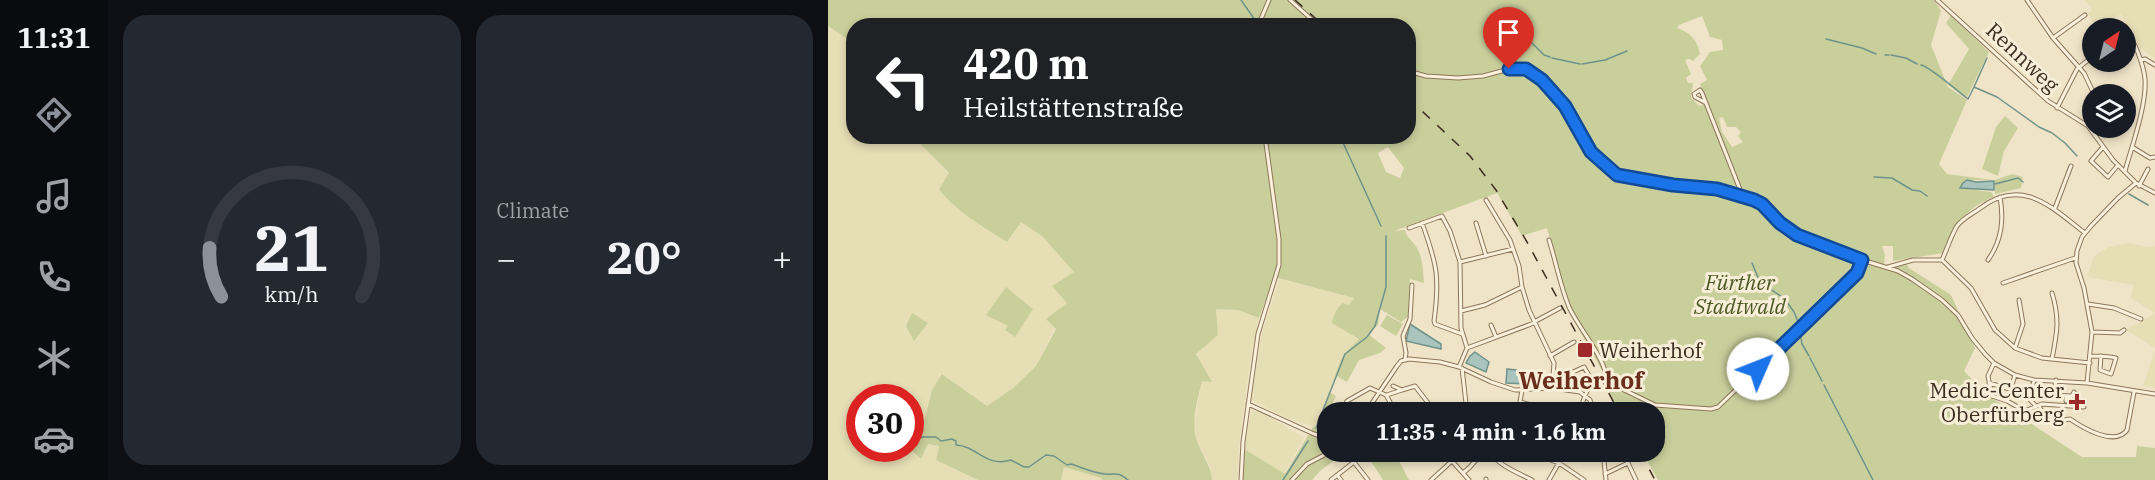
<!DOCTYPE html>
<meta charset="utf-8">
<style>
body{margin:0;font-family:"IBM Plex Serif",serif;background:#242831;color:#f1f3f6;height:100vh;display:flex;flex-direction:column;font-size:22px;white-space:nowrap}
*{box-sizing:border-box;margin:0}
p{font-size:20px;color:#9ea1a6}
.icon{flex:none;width:33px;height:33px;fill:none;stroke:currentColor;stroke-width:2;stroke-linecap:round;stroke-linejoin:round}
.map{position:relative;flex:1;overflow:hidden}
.panel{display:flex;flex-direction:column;gap:15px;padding:15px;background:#0d0f14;width:720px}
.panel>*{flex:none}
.hud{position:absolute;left:18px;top:18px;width:570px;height:126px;border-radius:24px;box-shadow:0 3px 9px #0003;background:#202124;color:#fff;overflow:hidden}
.needle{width:39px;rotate:35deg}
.fabs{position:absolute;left:1254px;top:18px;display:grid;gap:12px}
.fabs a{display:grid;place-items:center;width:54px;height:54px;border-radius:50%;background:#171b24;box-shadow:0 3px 9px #0003;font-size:30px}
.speed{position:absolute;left:18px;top:384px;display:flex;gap:12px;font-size:30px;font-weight:700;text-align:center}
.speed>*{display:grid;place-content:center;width:78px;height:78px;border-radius:50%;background:#171b24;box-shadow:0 3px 9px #0003;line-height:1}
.speed .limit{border:9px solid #d22;background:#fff;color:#111}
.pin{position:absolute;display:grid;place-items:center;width:51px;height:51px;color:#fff;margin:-62px -26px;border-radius:50% 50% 50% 0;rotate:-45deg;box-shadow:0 0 6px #0007}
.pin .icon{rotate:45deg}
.me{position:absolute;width:66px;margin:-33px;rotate:46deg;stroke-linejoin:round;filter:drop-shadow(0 0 4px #0008)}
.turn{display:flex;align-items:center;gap:21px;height:126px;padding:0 18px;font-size:27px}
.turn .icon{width:78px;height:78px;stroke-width:2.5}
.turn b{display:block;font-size:42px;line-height:51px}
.big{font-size:45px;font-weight:700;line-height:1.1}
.panel .tile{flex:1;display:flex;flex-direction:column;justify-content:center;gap:9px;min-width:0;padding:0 21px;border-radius:24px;background:#242831}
.panel .dial{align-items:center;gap:0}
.dial svg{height:156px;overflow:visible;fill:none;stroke:#363941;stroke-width:7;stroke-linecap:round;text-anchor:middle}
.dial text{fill:#f1f3f6;stroke:none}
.heat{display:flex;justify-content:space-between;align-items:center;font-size:33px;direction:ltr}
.panel .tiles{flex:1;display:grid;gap:15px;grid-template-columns:repeat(2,1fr)}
.trip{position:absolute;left:489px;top:402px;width:348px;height:60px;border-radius:24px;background:#171b24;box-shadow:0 3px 9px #0003;font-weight:700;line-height:60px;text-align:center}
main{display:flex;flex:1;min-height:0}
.dock{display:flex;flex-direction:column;width:108px;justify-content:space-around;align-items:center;background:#090b0e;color:#9ea1a6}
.dock .icon{width:42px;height:42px}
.dock .on{color:#8c9099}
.dock b{font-size:27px;color:#f1f3f6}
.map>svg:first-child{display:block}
.farmland{fill:#e6deb5}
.green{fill:#c9cf9b;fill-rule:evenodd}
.water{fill:#a9c4bc;stroke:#6f938a;stroke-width:1.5}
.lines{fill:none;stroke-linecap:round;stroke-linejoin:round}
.stream{stroke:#6f938a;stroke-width:1.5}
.minor-casing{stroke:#8d765c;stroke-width:5}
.minor{stroke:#faf1dc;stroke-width:3}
.rail{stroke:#3d2e20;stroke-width:1.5;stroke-dasharray:10 10;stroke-linecap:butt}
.route-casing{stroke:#114b97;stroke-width:15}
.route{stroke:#1a73e8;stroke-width:10}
.poi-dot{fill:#9e2a2b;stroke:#f7eed8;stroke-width:2}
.labels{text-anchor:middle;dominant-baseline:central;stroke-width:6;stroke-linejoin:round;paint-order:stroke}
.street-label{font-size:21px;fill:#3d2e20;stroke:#f7eed8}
.park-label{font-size:21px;font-style:italic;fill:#4d5a26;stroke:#f7eed8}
.poi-label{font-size:21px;fill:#3d2e20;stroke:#f7eed8;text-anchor:start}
.quarter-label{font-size:24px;font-weight:bold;fill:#6b2e1e;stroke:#f7eed8}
</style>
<main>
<nav class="dock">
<b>11:31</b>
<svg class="icon on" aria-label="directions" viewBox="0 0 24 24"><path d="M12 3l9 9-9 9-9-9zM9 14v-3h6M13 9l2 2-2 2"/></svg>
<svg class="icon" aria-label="music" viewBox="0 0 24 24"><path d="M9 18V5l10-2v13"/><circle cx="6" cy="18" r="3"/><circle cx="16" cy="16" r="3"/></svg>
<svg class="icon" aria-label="phone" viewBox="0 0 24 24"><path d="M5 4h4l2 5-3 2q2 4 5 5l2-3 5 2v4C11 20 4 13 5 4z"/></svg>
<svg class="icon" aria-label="climate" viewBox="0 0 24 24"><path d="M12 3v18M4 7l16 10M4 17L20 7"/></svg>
<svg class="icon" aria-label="car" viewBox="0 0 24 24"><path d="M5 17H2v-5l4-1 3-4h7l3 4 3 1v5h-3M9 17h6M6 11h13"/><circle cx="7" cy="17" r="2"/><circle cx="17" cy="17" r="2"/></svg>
</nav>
<section class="panel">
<div class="tiles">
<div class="tile dial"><svg viewBox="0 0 100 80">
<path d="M14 69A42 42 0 1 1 86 69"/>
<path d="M14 69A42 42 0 0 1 8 44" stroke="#8c9099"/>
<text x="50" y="56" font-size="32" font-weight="700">21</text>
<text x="50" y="72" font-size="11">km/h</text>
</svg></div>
<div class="tile"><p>Climate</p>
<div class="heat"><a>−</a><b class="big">20°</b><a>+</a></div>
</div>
</div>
</section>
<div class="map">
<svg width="1327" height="480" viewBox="0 0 1327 480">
<rect width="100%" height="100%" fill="#f0e4c8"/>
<path class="farmland" d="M1257,0h70v59l-15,-11 -19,-34 -25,14 -8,-15 4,-3z
M0,26l25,17 1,93 63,1 -2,2 9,10 25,25 19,40 14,13 25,15 14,-21 21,15 33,36 -14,8 6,23 -31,63 -23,22 -26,18 -44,-32 -11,16 -9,36 -12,-6 -1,-22h-50v50l50,1 11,10 7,-15 11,2 -3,14 42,20h-150z
M1301,243l19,4 7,-1v67l-24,-15 2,-13 -46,-8 7,-21 15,-9z
M451,279l75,19 -5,7 10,34 -16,16 -26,73 -28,-9 -38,-19 10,-64z
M388,309l22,1 21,8 -9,44 -11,85 -2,33h-25l-2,-14 -14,-26 -2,-17 8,-43 9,2 -15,-28 22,-19z
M1327,313v35l-29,-18z
M1327,350v38l-12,-2z
M425,411h5l14,7 32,20 -20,36 -40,-25 7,-37z
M236,466l38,12 -1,2h-40z"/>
<path class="green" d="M0,0h1106l7,11 -10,34 17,42 19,13 -28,64 8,10 46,6c-12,1 -27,-3 -33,8l31,4 3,5c-30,11 -38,29 -50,56l-51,8v-15h-11l3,9 -1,10 22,-2 3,5 42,27 24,53 -11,23 22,23 96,63h54l1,-11 18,2v32h-497l-16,-28h12v-40h-34l-14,-25 -1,-11 -36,-65 -22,-83 -25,8 -25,-43 -103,38 11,-1c2,8 6,9 10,15 8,11 8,26 9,38l-14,-4 -2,38 -7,5 -21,-13 -2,16 -10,9 18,14 -6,5 -21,7 -12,22 -12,-7 8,-20 16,-16 -27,-16c1,-7 5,-16 11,-20l6,2 5,-7 -80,-21 -15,41 -21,-8 -22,-1 2,26 -22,19 16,28 -10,-1c-4,18 -12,41 -5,60 5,14 14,24 15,39h-111l1,-2 -38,-11 -3,13h-83l-42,-20 3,-14 -11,-2 -7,15 -11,-10 1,-29 12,5 9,-35 10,-16 45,32 26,-18 23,-22 20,-37 -10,-10 21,-16 -15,-17 22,-14 -32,-36 -21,-14 -14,20c-21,-13 -54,-33 -68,-53l10,-16 -34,-34 2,-2 491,-1v-110h-554l-1,17 -25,-17zM874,16l8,21 12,3 1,10 -13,2 -10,14 7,14 -7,4 8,19 -9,3 -8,-9 2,-14h-5l-2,-5 5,-4 -6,-14 4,-1 4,2 7,-7c-2,-13 -10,-22 -23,-26l2,-3zM895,117l4,10h9l5,5 -3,4 5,6 -11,5 -10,-15 -3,-14zM560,147l16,21 -4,10 -14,-6 -8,-19z
M1123,15l38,37 -22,45 -19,-12 21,-36 -23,-26z
M1177,116l13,12 -14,23 -6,25 -16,-7 14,-42z
M1184,174l11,3 -2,11 -26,6v-14z
M178,287l27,22 -18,28 -10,-7 3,-4 -22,-11z
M84,313l16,10 -14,18 -8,-15z
M559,315l16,9 -7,12 -16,-10z
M501,392l7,4 -4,9 14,7h-18v40h17l-1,1 -24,18 -8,9h-69l1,-31 41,25 28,-47h4z
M537,452h38l-5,7 11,21h-26z"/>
<path class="water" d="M1139,180l9,2 18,-1v9l-34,-2 3,-5z
M582,324l31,20v5l-35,-8z
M647,352l14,10 -3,10 -20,-9 4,-7z
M679,369l29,3 2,9 -11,3 -21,-1z"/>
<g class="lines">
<path class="stream" d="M413,0l14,20
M432,25l1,1
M998,39l36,9 14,6
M704,43l12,12 6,2
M1057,55h4
M1063,55l15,3 11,6
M724,58l28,6
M754,64l23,-4 22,-9
M1093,65c11,3 35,25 47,34l6,-12 23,10 42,30 13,6 13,10 12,13
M1146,87l13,-29
M512,136l41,90
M1046,177l18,1 20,12 8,1 7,5
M1167,184l23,-6 5,4
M1301,194l19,11
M924,263l8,19 25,17 9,13 5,12
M972,331l2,13 7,12
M982,358l12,23
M996,385l49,95
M488,428l29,-74 22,-17 8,-11 11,-39v-51
M82,433l5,4h21l5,4 11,-2 4,2v4c22,1 29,23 55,15l13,7h5l17,-12 8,1 13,9 4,-1c10,3 22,9 34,10 12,1 12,-3 23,6
M455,480l25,-39"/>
<defs>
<path id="minor" d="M462,0l29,26
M1109,0l111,101 40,25 25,34 23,23 19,10
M1199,0l26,38 31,35 10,21
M430,26l11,-26
M1297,26c9,16 18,34 20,53 2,25 -13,67 -20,92
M1225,38l32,-23
M1313,60l4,-1 10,6
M580,71l18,5 32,2 25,-2 30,-8 13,1 11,7 17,15 11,15 26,45 26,24 56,10 30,2 51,12 15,10 12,14 16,12 65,25 36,11 14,8 30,21 16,15 14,23 13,16 9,9 21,12 19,5 53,3 68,11
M878,103l-11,-6 -1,-3 6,-4 2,3 41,104
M1229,108l20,-39 15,-12
M1267,136l2,-8
M1275,147l-12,14 17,16 10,-12
M1304,147l18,11 5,-1
M1311,186l9,-17
M658,200l24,40 9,26 3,21 7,23 25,53 -2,25
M1227,208l16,-42
M594,223c15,41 18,55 12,98l1,3 27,10
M648,223l10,33
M581,228l33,-12 8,15 10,31 1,66 6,20 -8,19
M721,240c7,22 11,45 20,67 9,20 36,51 37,70
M1114,260l29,28 24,42 20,18 27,10 48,5
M1114,260c5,-11 9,-24 15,-34 5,-7 15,-12 22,-17 43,-33 72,-2 106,24
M1160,260c14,-20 16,-40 12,-63
M632,262l53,-13
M1060,267l25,-7h29
M1175,283l72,-25
M1260,304l26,4 27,11
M633,311l24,-6 37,-18
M706,322l26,-14
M663,325l5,12
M1264,332l28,1 4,-3
M639,348l67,-25
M1187,348l8,-24 -4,-24
M722,356l24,-14
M1263,356c8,0 17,0 25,2l-5,16 -11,-4 1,-14
M577,359l1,-6 -3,-17 7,-17 2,-34
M1224,359c5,-26 8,-40 0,-66
M1166,363l-6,13 4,20 15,5 18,10 17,-7 42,3
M634,368l5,44
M725,379l7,-1 24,-11 9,15
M1161,383l38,11 45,2 2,-4
M1259,383l5,-51 -8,-44 -8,-25 1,-12 5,-14 9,-11 27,-28 18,-15
M1183,388l4,-13
M574,390l13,-4 20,26
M694,390l-2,12 38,10
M1203,392l3,-12
M1226,393l2,-13
M1199,394v3l9,9
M559,395l15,-5 -9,-4
M1238,396v5l6,-5
M420,404l66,30 14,4
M1211,405l2,5 17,11 12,-2c13,9 45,28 57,11l7,-38
M514,412l5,-11 23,-13 16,7 4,7
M538,412l31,-46 4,-5 8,-2 31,3 19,5 32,15 24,8 37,-2 28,4 10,8 4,12
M752,412c4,-16 7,-28 24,-35l16,11 35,17 56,4 7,-2 139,-134 5,-13
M518,452l22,28
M619,452l5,9 17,19
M661,452c11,14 27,20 43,28
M701,452l30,11 25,17
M775,452l3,28
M755,457l4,-5
M635,473l7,-6 13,-15
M777,474l23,-11 8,17
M509,475l4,5
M413,480l2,-38 15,-108 21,-69v-26l-14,-103
M464,480l15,-16 23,-12
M503,480l23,-18
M603,480l21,-19
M658,480v-1
M721,480l16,-28"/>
</defs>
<use href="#minor" class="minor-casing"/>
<use href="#minor" class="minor"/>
<path class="rail" d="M467,0l29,26
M580,98l62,58 26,34 31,52 92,170
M812,452l15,28"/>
</g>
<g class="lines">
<defs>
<path id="route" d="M681,69h17l16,11 23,26 26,46 26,23 56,10 44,4 37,11 8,4 18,19 17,12 65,25 -5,13 -99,96"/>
</defs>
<use href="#route" class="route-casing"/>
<use href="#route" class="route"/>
</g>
<g class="poi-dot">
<rect x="749" y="342" width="16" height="16" rx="3"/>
<path d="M1246 393h6v6h6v6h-6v6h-6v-6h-6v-6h6z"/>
</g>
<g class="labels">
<g class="street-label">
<text transform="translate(1195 57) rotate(43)">Rennweg</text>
</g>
<g class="park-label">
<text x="912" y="282">Fürther<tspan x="912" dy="24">Stadtwald</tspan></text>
</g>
<g class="poi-label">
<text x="771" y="350">Weiherhof</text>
<text x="1236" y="390" text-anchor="end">Medic-Center<tspan x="1236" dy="24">Oberfürberg</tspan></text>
</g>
<g class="quarter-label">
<text x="753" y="380">Weiherhof</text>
</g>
</g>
</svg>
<div class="fabs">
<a><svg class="needle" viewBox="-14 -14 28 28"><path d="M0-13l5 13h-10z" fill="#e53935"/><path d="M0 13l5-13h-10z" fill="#9ea1a6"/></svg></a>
<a><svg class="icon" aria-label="layers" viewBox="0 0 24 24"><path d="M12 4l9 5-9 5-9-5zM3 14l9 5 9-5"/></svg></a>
</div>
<div class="speed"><div class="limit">30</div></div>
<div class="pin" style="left:681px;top:69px;background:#d93025"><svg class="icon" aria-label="arrive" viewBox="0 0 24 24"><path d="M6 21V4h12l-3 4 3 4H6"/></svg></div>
<svg class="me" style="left:930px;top:369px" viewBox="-20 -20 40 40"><circle r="19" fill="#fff"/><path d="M0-13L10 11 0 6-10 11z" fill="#1a73e8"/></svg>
<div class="trip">11:35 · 4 min · 1.6 km</div>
<div class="hud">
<div class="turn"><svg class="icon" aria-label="left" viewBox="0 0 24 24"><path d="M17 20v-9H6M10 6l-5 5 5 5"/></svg><div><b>420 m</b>Heilstättenstraße</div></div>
</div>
</div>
</main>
